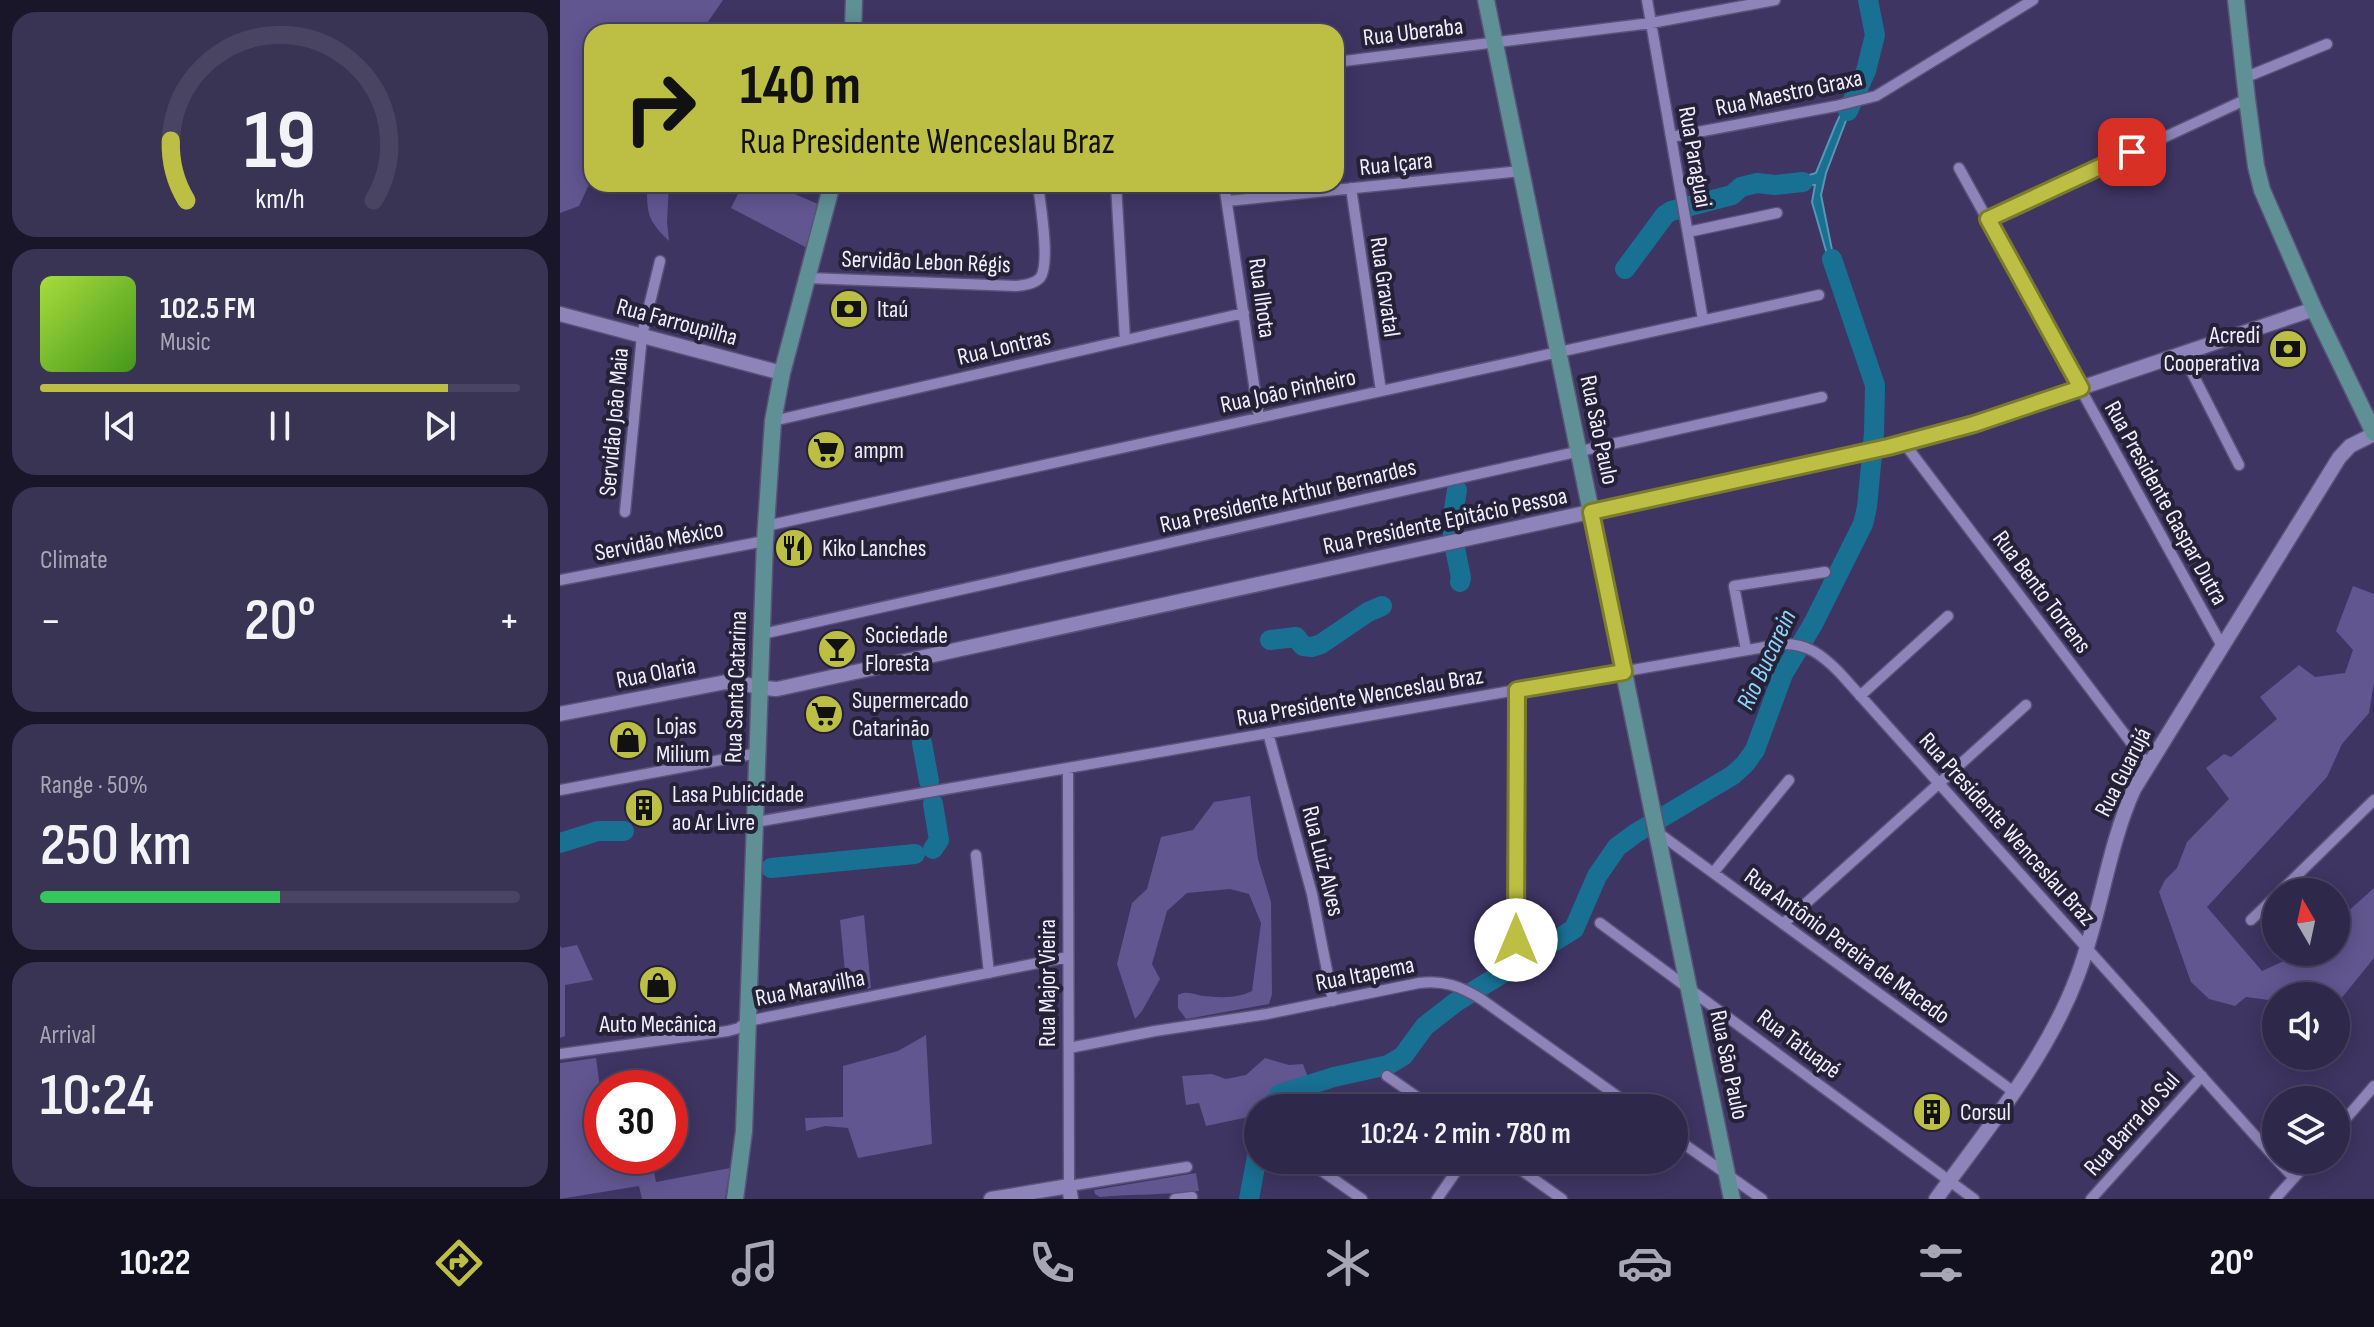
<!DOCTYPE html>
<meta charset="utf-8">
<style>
body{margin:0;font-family:"Sofia Sans Condensed",sans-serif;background:#3a3454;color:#f1f3f6;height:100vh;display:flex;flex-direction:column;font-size:30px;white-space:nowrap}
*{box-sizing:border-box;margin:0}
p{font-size:26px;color:#a7a6b5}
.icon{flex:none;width:44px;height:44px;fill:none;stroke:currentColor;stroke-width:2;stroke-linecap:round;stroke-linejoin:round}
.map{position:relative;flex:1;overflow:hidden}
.sheet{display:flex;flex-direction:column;gap:12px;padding:12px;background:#191629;width:560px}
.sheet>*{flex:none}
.top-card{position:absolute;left:24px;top:24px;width:760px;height:168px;border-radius:24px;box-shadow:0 4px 20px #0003,0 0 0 2px #494462;background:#bcbf44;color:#111;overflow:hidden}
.needle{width:52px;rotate:351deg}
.controls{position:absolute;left:1702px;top:878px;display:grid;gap:16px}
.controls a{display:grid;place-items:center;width:88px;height:88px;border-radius:50%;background:#2e284a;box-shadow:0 4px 20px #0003,0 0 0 2px #494462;font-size:40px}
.speed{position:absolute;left:24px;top:1070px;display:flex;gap:16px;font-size:40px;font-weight:700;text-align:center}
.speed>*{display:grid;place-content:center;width:104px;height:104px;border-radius:50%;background:#2e284a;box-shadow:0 4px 20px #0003,0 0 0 2px #494462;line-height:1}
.speed .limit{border:12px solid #d22;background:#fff;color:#111}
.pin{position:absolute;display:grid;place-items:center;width:68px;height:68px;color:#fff;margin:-34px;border-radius:16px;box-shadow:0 4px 12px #0006}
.me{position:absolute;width:88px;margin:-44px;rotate:0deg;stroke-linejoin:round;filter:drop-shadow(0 0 6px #0008)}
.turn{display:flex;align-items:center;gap:28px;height:168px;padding:0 24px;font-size:36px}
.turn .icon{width:104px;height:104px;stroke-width:2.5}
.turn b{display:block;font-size:56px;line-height:68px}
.big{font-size:60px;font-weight:600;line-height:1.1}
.sheet .widget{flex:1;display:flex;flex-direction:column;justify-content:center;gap:12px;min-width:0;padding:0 28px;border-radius:24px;background:#3a3454}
.sheet .dial{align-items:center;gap:0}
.dial svg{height:208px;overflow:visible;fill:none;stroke:#494462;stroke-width:7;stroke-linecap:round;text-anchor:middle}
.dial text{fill:#f1f3f6;stroke:none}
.song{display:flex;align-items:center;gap:24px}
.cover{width:96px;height:96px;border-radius:12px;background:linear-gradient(135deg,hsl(80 70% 55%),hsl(100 70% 35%))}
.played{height:8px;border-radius:4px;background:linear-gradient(90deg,#bcbf44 85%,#494462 85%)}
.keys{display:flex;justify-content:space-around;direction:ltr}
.heat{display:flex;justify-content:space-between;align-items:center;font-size:44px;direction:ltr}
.charge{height:12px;border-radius:6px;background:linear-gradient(90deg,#34c759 50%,#494462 0)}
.trip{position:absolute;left:684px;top:1094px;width:444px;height:80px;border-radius:40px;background:#2e284a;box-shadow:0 4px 20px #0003,0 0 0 2px #494462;font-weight:600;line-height:80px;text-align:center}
.tab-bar{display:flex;height:128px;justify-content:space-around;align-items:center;background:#12101e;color:#a7a6b5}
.tab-bar .icon{width:56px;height:56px}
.tab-bar .active{color:#bcbf44}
.tab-bar b{font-size:36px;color:#f1f3f6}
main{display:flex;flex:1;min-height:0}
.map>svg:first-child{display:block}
.green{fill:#615690}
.water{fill:#187093;stroke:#5896b3;stroke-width:2}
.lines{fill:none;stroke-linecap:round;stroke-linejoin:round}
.river{stroke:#187093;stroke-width:20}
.street-casing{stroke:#5a5277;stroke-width:13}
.secondary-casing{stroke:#5a5277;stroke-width:17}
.primary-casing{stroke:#5a5277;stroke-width:19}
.street{stroke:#8d85b9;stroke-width:10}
.secondary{stroke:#8d85b9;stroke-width:14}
.primary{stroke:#5e9095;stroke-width:16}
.route-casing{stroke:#7a7c2c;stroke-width:20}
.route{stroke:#bcbf44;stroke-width:14}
.labels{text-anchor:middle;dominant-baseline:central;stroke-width:8;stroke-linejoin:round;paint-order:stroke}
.street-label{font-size:24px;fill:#efedfe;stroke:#252136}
.poi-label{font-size:24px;fill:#efedfe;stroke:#252136;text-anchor:start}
.water-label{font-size:26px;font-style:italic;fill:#8bd5fa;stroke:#252136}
</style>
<main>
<section class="sheet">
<div class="widget dial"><svg viewBox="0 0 100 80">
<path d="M14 69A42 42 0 1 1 86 69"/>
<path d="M14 69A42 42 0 0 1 8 46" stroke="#bcbf44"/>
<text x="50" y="56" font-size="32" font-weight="700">19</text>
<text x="50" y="72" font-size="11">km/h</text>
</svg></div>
<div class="widget">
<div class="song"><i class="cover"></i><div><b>102.5 FM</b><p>Music</p></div></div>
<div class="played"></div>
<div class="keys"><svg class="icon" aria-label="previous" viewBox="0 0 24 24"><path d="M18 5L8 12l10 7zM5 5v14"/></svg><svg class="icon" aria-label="pause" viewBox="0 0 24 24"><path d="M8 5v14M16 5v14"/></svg><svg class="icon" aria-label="next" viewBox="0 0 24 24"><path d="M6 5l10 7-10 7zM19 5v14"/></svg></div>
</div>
<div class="widget"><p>Climate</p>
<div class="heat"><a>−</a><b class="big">20°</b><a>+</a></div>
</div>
<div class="widget"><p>Range · 50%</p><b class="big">250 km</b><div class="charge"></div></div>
<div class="widget"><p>Arrival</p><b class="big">10:24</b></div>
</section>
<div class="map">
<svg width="1814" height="1199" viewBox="0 0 1814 1199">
<rect width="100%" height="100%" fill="#3e3563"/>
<path class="green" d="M0,0h163l-22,32h-109v146l-13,28 -19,7z
M87,184h22l-2,38 2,19c-22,-21 -22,-28 -22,-57z
M183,184h29l48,21 -11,44 -78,-41z
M1793,586l21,8v88l-5,31 -27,31 -15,33 -120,130 55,64 41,-19h33v-30l38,-34v70l-38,47v-9h-60v5l-30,-4 -11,9 -26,-7 -18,-17 -32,-90 6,-12 12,-12 10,-26 42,-43 -23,-31 18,-14 7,3 46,-38 -17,-22 39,-32 16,12 30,-4 8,-23 -17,-19z
M690,796l8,63 13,43 1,92 -3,10 -83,15 -8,-11v-13c10,-5 16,0 26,1 17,2 34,2 48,-5l9,-68 -12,-29 -19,-5 -43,4 -20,18 -15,53 8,15 -18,32 -7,8 -18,-55 15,-61 15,-14 14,-52 32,-7 21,-28z
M304,915l7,73 -24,4 -7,-72z
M17,945l16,35 -28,5v51l-5,2v-92l2,2z
M366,1035l6,109 -74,14 -10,-30 -23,-2 -19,5 -1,-13 38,-1v-51l55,-15z
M36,1058l6,46v52h49l5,26 74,-14 -5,31h-83l-3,-13 -79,13v-136z
M705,1058l24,7 14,-1 6,16 -38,10 -7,18h-6v7l-52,11 -7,-23 -13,2 -4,-29 30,-2 14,5 20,-4z
M636,1173l3,18c-33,4 -66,3 -99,6l-5,-3 -1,-4z"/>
<path class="water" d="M1302,0h14l3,17v17l-53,139 -5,22 18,90 -4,-3 -23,-80 3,-17h-39l40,-12 20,-49 21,-44 8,-28 4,-17z"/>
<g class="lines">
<path class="river" d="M1288,111l18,-40 9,-36 -7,-35
M1065,269l40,-54 6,-4 61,-16 9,-8 16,-4 18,2 28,-3
M893,534l-1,-13 5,-31
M895,548l6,30 -1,4
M710,640l26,-3 7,9 9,1 9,-3 47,-32 14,-6
M362,743l7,38
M373,804l6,36 -6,9
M0,843l38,-12h26
M211,868l144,-14
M712,1108l8,-14 54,-17 54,-12 15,-9 22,-30 31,-24 118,-73 23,-53 20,-29 19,-14 97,-58 12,-11 10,-14 28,-76 30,-50 50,-100 4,-17 7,-74 1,-48 -43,-126
M689,1199l9,-48"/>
<defs>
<path id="street" d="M1087,0l56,320
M776,62l315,-39 124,-23
M1684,78l83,-34
M1111,137l165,-31 40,-10 157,-96
M1399,168l263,478
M556,184l9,156
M664,184l35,234
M791,188l30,203
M667,201l294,-30
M1428,219l259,-120
M1128,232l89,-19
M248,278l208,8c9,-1 18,-2 24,-8 11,-14 0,-75 -2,-94
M1623,355l56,110
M213,421l471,-108
M1344,443l244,322
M65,512l17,-177 18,-74
M206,526l1053,-231
M0,580l205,-39
M202,634l1060,-237
M1186,650l-12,-64 91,-14
M1300,696l88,-80
M708,733l44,161 21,107
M508,768l1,418 118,-19
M0,790l198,-37
M196,822l1026,-178c25,-1 40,11 57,28l437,487
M1097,832l357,260
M416,855l13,118
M1153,873l76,-93
M1720,892l94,-92
M1691,920l25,-24
M1040,923l374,276
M1223,924l243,-219
M956,940l1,-250
M509,1048l86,-17 112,-17 152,-31c25,-3 41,3 62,16l153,109
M0,1054l168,-23 11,-3 9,-7 320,-64
M827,1076l46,32
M1776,1130l38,-44
M1114,1137l88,62
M746,1160l56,39
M947,1160l55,39
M1717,1160l17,18
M615,1199l17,-2
M877,1199l27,-39
M1531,1199l111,-123
M1715,1199l35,-39"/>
<path id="secondary" d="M0,314l222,59
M0,714l166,-32c18,0 34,7 51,7l1111,-242 86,-23 340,-115
M431,1199l78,-13 2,13
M1376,1199c51,-70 110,-140 141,-222 24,-62 30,-128 57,-188l205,-331 11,-12 24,-12"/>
<path id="primary" d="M926,0l246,1199
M1676,0l11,99 9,67 6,24 52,119 60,124
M293,32l1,-32
M175,1199l9,-68 21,-590 8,-120 9,-48 50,-189"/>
</defs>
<use href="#street" class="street-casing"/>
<use href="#secondary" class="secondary-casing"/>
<use href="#primary" class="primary-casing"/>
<use href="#street" class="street"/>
<use href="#secondary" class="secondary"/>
<use href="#primary" class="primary"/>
</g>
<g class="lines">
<defs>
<path id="route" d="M956,940l1,-250 107,-18 -33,-160 297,-65 86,-23 107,-36 -93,-169 144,-67"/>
</defs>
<use href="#route" class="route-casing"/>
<use href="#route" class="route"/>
</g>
<defs>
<symbol id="bank-disc" viewBox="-11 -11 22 22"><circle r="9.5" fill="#bcbf44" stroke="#252136"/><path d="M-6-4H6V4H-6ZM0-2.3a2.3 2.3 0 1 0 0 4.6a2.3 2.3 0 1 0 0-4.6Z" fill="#111"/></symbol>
<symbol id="supermarket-disc" viewBox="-11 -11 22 22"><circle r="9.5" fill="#bcbf44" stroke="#252136"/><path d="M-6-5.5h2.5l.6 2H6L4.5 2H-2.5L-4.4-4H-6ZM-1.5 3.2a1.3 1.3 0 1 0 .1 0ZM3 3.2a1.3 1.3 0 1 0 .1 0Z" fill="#111"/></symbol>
<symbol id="restaurant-disc" viewBox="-11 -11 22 22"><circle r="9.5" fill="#bcbf44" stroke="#252136"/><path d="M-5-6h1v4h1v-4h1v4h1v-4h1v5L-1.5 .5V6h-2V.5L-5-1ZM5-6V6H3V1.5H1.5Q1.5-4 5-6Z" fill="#111"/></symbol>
<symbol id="bar-disc" viewBox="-11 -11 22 22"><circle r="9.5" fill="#bcbf44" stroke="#252136"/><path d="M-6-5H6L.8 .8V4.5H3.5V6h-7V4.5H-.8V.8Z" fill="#111"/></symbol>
<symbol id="shop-disc" viewBox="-11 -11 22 22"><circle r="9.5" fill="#bcbf44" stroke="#252136"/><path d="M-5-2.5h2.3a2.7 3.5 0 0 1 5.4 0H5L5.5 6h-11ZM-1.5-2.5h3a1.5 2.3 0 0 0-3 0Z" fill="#111"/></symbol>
<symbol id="building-disc" viewBox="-11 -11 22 22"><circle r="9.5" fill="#bcbf44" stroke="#252136"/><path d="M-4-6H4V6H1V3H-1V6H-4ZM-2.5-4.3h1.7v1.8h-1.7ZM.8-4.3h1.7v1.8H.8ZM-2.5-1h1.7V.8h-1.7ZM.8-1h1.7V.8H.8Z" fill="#111"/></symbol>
</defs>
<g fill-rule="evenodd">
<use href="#bank-disc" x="267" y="287" width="44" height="44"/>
<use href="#bank-disc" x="1706" y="327" width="44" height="44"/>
<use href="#supermarket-disc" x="244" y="428" width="44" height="44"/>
<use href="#restaurant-disc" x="212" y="526" width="44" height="44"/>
<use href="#bar-disc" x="255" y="627" width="44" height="44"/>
<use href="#supermarket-disc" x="242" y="692" width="44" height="44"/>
<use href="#shop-disc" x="46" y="718" width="44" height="44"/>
<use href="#building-disc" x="62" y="786" width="44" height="44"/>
<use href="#shop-disc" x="76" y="963" width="44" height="44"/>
<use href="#building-disc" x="1350" y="1090" width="44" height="44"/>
</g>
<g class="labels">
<g class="street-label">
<text transform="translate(853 32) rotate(-7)">Rua Uberaba</text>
<text transform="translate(1229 93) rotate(-12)">Rua Maestro Graxa</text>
<text transform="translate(1135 157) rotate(80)">Rua Paraguai</text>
<text transform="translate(836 164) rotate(-6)">Rua Içara</text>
<text transform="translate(366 262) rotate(2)">Servidão Lebon Régis</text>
<text transform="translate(825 287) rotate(82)">Rua Gravatal</text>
<text transform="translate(702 298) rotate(82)">Rua Ilhota</text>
<text transform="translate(117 322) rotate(15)">Rua Farroupilha</text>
<text transform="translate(444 347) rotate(-13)">Rua Lontras</text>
<text transform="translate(728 391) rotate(-12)">Rua João Pinheiro</text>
<text transform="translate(54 422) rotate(-85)">Servidão João Maia</text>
<text transform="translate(1039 430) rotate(78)">Rua São Paulo</text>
<text transform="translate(728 496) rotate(-13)">Rua Presidente Arthur Bernardes</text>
<text transform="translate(1606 503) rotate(61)">Rua Presidente Gaspar Dutra</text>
<text transform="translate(885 521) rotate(-12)">Rua Presidente Epitácio Pessoa</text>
<text transform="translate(99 541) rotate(-11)">Servidão México</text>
<text transform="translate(1482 592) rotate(53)">Rua Bento Torrens</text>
<text transform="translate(96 673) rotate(-11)">Rua Olaria</text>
<text transform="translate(176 687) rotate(-88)">Rua Santa Catarina</text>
<text transform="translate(800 697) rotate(-10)">Rua Presidente Wenceslau Braz</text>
<text transform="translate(1563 772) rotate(-63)">Rua Guarujá</text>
<text transform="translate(1447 829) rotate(48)">Rua Presidente Wenceslau Braz</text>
<text transform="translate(763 861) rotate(76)">Rua Luiz Alves</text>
<text transform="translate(1287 946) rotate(36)">Rua Antônio Pereira de Macedo</text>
<text transform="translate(805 974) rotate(-11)">Rua Itapema</text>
<text transform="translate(487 983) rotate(-90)">Rua Major Vieira</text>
<text transform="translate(250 988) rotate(-11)">Rua Maravilha</text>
<text transform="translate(1239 1044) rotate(37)">Rua Tatuapé</text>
<text transform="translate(1169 1065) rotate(78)">Rua São Paulo</text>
<text transform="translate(1572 1124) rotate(-48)">Rua Barra do Sul</text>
</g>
<g class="poi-label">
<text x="317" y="309">Itaú</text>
<text x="1700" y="335" text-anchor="end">Acredi<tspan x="1700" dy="28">Cooperativa</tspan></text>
<text x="294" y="450">ampm</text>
<text x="262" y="548">Kiko Lanches</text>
<text x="305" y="635">Sociedade<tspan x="305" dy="28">Floresta</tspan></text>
<text x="292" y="700">Supermercado<tspan x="292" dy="28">Catarinão</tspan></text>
<text x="96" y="726">Lojas<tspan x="96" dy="28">Milium</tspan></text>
<text x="112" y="794">Lasa Publicidade<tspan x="112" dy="28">ao Ar Livre</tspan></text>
<text x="98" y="1024" text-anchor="middle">Auto Mecânica</text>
<text x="1400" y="1112">Corsul</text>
</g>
<g class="water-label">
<text transform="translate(1207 660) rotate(-65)">Rio Bucarein</text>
</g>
</g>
</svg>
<div class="controls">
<a><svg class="needle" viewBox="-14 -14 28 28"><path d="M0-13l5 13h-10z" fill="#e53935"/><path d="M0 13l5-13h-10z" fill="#a7a6b5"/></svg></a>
<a><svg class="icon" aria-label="sound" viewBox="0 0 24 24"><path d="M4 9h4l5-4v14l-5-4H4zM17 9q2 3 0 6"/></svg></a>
<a><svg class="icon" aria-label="layers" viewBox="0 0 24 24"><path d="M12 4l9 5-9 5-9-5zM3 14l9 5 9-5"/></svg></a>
</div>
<div class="speed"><div class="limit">30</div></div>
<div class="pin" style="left:1572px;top:152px;background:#d93025"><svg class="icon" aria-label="arrive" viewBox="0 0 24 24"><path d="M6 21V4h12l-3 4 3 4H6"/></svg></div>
<svg class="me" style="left:956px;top:940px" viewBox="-20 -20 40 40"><circle r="19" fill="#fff"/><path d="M0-13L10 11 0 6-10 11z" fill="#bcbf44"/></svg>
<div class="trip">10:24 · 2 min · 780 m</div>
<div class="top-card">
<div class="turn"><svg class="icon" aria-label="right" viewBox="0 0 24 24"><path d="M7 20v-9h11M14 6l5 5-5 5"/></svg><div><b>140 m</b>Rua Presidente Wenceslau Braz</div></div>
</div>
</div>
</main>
<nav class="tab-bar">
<b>10:22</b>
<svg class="icon active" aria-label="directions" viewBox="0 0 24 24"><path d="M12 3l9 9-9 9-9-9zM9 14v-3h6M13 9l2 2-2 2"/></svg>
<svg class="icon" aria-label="music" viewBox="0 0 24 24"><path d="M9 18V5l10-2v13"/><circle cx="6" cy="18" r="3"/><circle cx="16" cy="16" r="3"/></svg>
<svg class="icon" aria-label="phone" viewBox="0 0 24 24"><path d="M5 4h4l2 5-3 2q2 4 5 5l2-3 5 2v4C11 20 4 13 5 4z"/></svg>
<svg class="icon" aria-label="climate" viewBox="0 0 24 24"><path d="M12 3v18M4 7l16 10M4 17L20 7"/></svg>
<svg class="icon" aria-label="car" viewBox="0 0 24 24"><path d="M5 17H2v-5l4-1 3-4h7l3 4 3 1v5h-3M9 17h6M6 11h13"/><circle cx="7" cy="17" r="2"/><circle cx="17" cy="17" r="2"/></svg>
<svg class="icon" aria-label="filters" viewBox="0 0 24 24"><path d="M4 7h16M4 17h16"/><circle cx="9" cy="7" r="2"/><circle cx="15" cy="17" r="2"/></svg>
<b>20°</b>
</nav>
